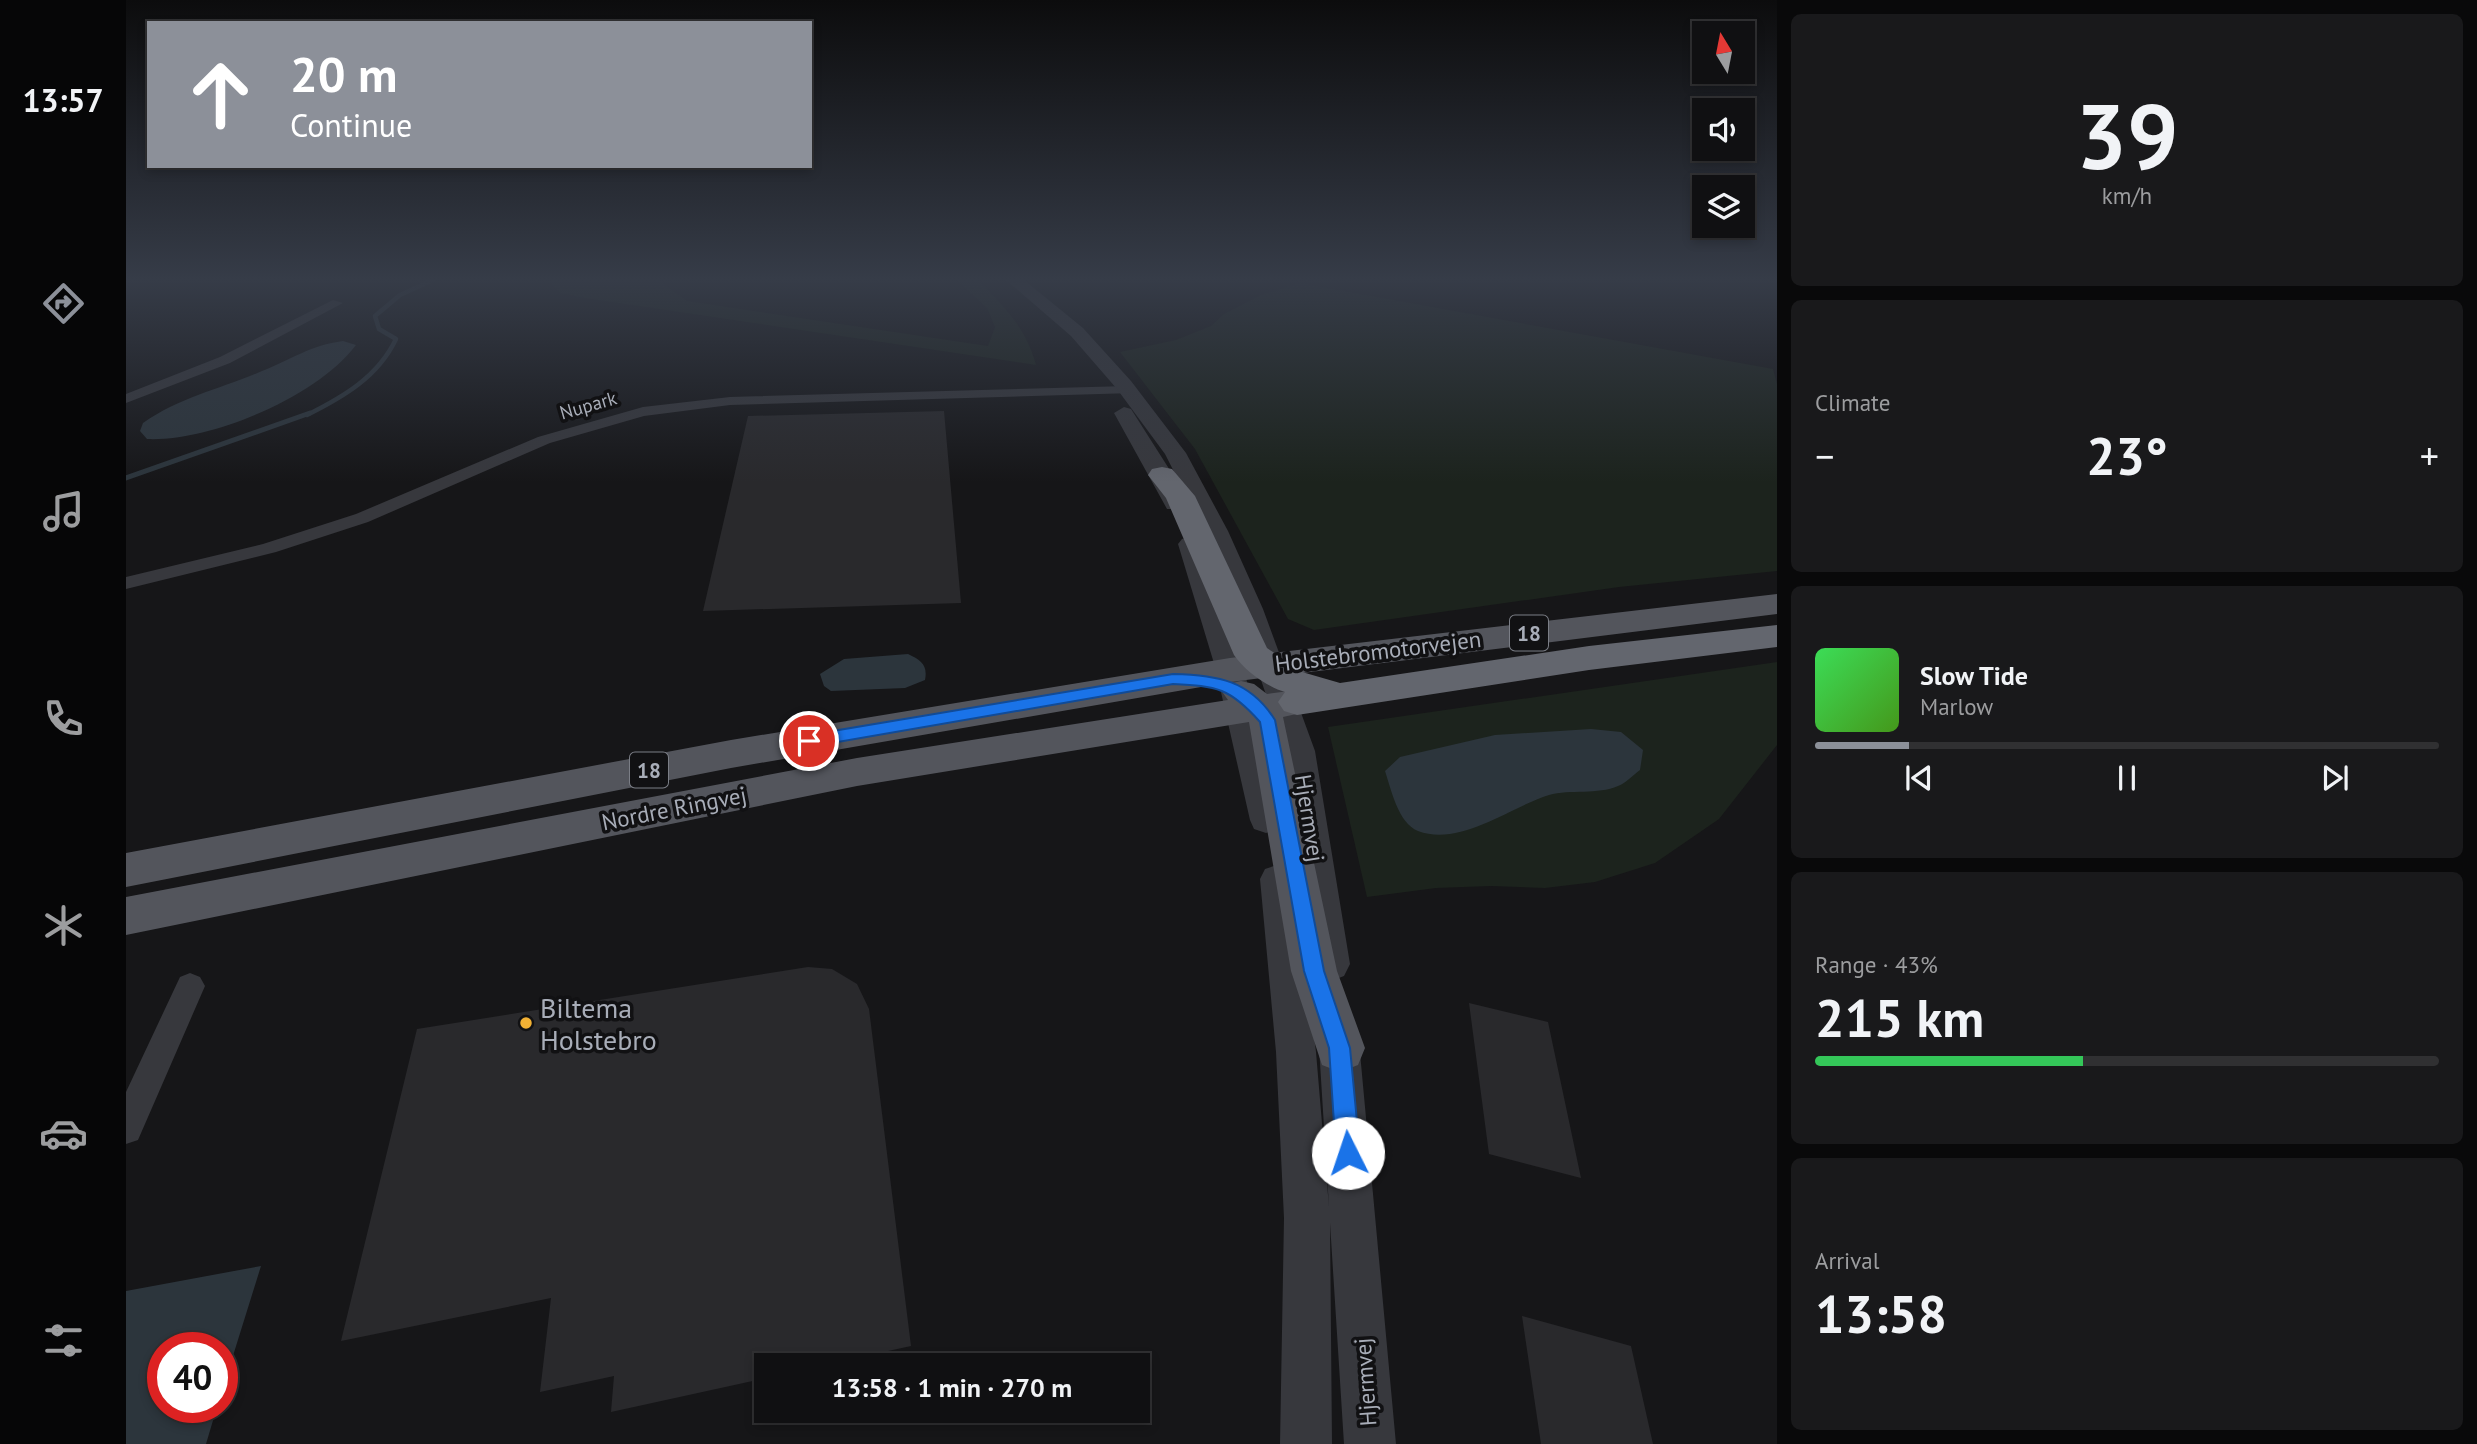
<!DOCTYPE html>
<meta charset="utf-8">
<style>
body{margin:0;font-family:"PT Sans",sans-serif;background:#19191b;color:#f1f3f6;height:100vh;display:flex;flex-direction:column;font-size:26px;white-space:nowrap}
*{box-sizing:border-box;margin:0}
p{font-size:23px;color:#9c9d9f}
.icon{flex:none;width:38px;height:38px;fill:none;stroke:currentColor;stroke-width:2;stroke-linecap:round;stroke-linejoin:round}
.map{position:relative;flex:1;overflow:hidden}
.panel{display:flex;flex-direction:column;gap:14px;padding:14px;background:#09090a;width:700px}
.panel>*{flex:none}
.guide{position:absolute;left:21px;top:21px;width:665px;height:147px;border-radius:0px;box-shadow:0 4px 10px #0003,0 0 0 2px #303032;background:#8c9099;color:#fff;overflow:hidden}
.needle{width:46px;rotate:350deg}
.buttons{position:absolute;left:1566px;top:21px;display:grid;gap:14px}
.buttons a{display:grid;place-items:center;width:63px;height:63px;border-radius:0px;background:#101012;box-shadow:0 4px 10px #0003,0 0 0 2px #303032;font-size:35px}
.speed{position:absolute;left:21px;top:1332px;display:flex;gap:14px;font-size:35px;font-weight:700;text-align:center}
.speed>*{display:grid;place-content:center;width:91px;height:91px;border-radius:50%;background:#101012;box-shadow:0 4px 10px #0003,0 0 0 2px #303032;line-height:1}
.speed .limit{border:10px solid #d22;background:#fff;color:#111}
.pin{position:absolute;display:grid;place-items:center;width:60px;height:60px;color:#fff;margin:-30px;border:4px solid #fff;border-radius:50%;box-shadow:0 2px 7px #0007}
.me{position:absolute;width:77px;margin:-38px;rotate:356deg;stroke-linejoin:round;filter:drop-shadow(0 0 5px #0008)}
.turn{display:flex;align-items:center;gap:24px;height:147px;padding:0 28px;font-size:32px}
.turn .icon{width:91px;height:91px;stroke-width:2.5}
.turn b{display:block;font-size:49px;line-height:60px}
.big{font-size:52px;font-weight:600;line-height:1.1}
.panel .card{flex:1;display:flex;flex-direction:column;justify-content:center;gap:10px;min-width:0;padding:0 24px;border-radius:10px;background:#19191b}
.panel .dial{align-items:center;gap:0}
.dial b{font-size:91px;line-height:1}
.song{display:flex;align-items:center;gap:21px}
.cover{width:84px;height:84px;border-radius:10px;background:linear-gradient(135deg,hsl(130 70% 55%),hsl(100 70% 35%))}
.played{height:7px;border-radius:4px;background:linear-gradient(90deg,#8c9099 15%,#303032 15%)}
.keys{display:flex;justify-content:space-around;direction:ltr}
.heat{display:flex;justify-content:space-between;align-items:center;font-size:38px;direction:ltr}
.charge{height:10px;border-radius:5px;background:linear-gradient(90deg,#34c759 43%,#303032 0)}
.trip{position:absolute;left:628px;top:1353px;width:396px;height:70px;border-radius:0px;background:#101012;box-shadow:0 4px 10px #0003,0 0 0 2px #303032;font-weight:600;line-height:70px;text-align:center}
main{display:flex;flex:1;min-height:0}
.tab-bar{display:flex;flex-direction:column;width:126px;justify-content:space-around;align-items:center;background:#060607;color:#9c9d9f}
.tab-bar .icon{width:49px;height:49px}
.tab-bar .selected{color:#8c9099}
.tab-bar b{font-size:32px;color:#f1f3f6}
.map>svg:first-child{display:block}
.green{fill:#1c231d}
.water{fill:#2c353c}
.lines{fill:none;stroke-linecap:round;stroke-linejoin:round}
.stream-far1{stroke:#2c353c;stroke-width:4.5}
.stream{stroke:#2c353c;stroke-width:5}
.building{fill:#29292c}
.minor{fill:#37383d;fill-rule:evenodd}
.tertiary{fill:#37383d;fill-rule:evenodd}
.primary{fill:#53555c;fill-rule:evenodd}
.motorway{fill:#63666e;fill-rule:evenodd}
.route{fill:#1a73e8;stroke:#114b97;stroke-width:2}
.poi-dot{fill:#f2b134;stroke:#111113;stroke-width:2.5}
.labels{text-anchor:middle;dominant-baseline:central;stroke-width:7;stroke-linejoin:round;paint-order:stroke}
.far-street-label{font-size:19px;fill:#a8adb8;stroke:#111113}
.shield{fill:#111113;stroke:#7b7e86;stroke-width:2}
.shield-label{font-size:21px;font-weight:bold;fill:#a8adb8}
.street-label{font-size:23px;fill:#a8adb8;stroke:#111113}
.near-poi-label{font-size:28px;fill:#a8adb8;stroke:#111113;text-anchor:start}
</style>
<main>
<nav class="tab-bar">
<b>13:57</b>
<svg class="icon selected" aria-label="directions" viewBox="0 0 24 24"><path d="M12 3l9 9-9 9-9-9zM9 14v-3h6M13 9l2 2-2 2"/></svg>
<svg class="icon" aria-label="music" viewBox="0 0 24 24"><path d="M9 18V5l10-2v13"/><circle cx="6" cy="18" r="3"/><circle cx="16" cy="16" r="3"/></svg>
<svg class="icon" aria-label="phone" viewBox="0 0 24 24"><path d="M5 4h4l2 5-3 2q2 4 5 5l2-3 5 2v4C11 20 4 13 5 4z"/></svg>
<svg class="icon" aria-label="climate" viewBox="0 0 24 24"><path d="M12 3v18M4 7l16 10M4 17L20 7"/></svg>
<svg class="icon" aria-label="car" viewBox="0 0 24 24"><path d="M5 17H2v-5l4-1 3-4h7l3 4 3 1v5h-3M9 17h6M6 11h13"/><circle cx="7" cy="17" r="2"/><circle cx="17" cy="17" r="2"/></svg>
<svg class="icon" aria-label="filters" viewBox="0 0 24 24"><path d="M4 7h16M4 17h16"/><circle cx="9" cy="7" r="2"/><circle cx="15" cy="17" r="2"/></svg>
</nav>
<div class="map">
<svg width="1651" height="1444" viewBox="0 0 1651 1444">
<rect width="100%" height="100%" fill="#161618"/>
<path class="green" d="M422,280h111l28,21 301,45 7,-19 -8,-19 -30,-28h21c26,27 48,47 58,85l-451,-67 -25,-5z
M1174,283l473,86 4,15v187l-158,16 -305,43 -26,-11 -93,-170 -75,-97 56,-12 35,-14 13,-12 37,-19z
M1651,662v83l-58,74 -64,44 -60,19 -50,6 -54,-2 -55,2 -69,9 -39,-170z"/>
<path class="water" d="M217,341l13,4c-38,51 -145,97 -209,94l-7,-8 3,-8c37,-26 78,-34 119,-52 28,-11 49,-26 81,-30z
M782,654c13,6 20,11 17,26l-20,8 -74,3 -7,-5 -4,-12 24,-15z
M1465,729l30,3 22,18 -3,20c-7,5 -14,13 -22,16 -20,9 -48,3 -69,9 -39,12 -89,52 -131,36 -20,-8 -27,-42 -33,-60l15,-14 95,-22z
M135,1266l-39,125v-43h-59v59h54l-11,37h-80v-153z"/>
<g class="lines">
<path class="stream-far1" d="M181,415c36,-18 71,-38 89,-76l-17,-10 -4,-13 25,-21 33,-15"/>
<path class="stream" d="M0,478l184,-65"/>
</g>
<path class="building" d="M818,411l17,192 -258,8 45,-195z
M682,967l24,2 25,15 12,25 42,337 -87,19h-58v13l-155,34 3,-36 -74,16 11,-94 -210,43 76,-312z
M1343,1003l79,19 33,156 -92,-24z
M1396,1316l109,30 22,98h-112z"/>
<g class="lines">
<path class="minor" d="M207,300l10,3 -113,60 -104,40v-9l94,-37z
M1002,386l5,1v6l-403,12 -86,11 -94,27 -182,79 -92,30 -150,37v-12l137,-33 93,-30 182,-77 105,-30 87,-10z
M64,973l10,4 5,9 -67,154 -12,4v-52l54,-115z"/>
<path class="tertiary" d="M880,280h18l59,48 48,53 55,72 42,78 35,78 52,142 35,213 -6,12 -13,5 -13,-5 -6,-12 -27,-213 -48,-142 -33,-78 -39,-77 -48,-65 -46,-53z
M998,407l7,2 42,66 13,29 -3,5h-16l-53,-96z
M1064,537l8,2 4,5 42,126 38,150 -4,9 -12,4 -12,-4 -4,-9 -34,-150 -38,-126 4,-5z
M1151,865l12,4 5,10 22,173 13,155 -11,-176 6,-13 14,-6 14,6 6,13 38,413h-52l-14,-221 2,221h-52l4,-226 -8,-166 -16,-173 5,-10z"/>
<path class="primary" d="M1651,594v20l-547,68 -499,86 -605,119v-34l605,-113 499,-82z
M1115,681l13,3 13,10 30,-4 13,3 5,9 -5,9 -27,6 54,254 28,77 -7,17 -18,7 -18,-7 -31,-94 -42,-249 -392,64 -731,149v-38l731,-139 371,-58 -5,-7 5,-9z"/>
<path class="motorway" d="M1036,467l10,2 23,27 72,152 35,24 38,11 249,-37 188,-21v22l-188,23 -292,45 -13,-4 -6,-9 7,-10c-18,-5 -41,-22 -51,-37l-68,-157 -18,-23 4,-6z"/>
</g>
<linearGradient id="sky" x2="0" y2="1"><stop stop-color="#0c0c0d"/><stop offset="0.58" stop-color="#363c48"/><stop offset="1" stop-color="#363c48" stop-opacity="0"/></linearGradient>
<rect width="1651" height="482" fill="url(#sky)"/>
<path class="route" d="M1047,674c44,1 77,6 102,46l49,251 26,77 10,105 -4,8 -8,4 -8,-4 -4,-8 -7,-105 -25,-77 -44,-249c-30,-34 -43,-36 -87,-38l-364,63 -8,-6 8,-6z"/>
<circle class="poi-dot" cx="400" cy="1023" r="7"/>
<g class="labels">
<g class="far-street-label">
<text transform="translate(462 405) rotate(-16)">Nupark</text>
</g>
<g class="shield">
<rect x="1384" y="615.5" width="38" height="35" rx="5"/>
<rect x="504" y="752.5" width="38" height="35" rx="5"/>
</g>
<g class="shield-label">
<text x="1403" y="633">18</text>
<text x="523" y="770">18</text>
</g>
<g class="street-label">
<text transform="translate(1252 651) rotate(-7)">Holstebromotorvejen</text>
<text transform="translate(548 808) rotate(-11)">Nordre Ringvej</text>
<text transform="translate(1184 818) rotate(81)">Hjermvej</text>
<text transform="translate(1239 1382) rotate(-94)">Hjermvej</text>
</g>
<g class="near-poi-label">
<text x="414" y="1007">Biltema<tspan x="414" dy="32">Holstebro</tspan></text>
</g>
</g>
</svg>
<div class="buttons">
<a><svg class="needle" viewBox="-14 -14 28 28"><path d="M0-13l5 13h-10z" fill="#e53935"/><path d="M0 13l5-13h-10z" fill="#9c9d9f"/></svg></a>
<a><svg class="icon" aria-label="sound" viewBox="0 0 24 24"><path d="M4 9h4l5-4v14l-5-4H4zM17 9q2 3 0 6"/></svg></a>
<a><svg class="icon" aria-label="layers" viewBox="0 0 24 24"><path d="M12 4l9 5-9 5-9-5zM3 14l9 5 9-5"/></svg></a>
</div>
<div class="speed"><div class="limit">40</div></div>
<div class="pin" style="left:683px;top:741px;background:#d93025"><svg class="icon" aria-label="arrive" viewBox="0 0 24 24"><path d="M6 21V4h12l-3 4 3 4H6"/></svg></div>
<svg class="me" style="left:1222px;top:1153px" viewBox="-20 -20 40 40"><circle r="19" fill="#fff"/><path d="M0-13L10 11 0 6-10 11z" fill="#1a73e8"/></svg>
<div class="trip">13:58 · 1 min · 270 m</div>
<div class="guide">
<div class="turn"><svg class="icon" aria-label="ahead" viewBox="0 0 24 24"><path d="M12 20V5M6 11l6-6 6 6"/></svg><div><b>20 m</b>Continue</div></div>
</div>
</div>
<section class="panel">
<div class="card dial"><b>39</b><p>km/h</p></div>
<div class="card"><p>Climate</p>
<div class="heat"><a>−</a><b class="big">23°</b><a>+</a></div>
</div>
<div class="card">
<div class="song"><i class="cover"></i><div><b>Slow Tide</b><p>Marlow</p></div></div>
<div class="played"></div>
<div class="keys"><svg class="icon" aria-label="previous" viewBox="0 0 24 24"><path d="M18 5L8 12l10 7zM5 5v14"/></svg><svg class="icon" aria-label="pause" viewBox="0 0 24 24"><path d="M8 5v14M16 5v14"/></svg><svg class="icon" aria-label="next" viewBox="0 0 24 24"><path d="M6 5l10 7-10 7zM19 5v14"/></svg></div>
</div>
<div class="card"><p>Range · 43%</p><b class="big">215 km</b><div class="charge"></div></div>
<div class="card"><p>Arrival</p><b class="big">13:58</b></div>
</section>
</main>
